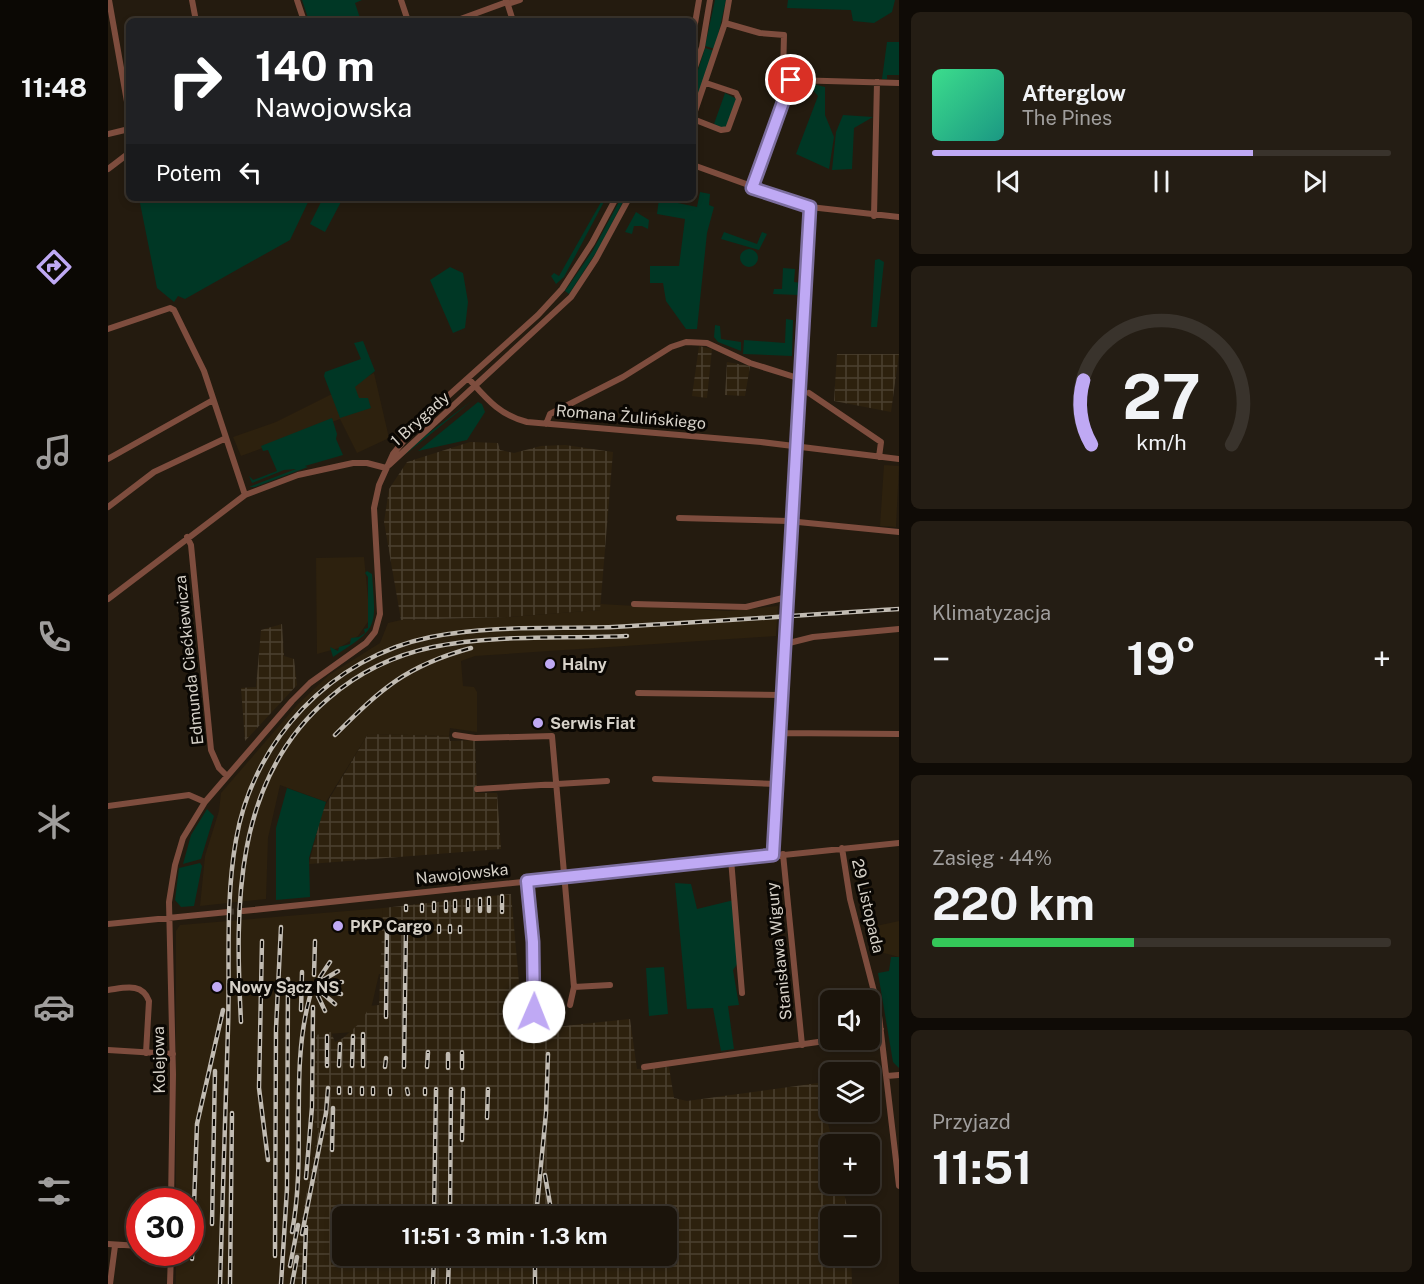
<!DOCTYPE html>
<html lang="pl">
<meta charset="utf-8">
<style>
body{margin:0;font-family:"Public Sans",sans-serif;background:#241d14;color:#f1f3f6;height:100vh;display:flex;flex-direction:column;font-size:22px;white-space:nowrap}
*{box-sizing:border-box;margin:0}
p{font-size:20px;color:#a09e9d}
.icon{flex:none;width:33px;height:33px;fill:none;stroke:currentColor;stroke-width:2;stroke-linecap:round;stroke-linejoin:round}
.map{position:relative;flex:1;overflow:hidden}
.side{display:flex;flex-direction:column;gap:12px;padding:12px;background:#0f0b06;width:525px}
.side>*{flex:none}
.guide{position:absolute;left:18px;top:18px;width:570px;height:183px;border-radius:9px;box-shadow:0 3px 9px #0003,0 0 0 2px #39332c;background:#202124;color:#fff;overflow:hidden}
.buttons{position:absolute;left:712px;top:990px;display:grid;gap:12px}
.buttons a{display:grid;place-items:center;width:60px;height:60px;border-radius:9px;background:#1b140b;box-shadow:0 3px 9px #0003,0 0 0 2px #39332c;font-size:30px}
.speed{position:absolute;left:18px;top:1188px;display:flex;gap:12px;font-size:30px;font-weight:700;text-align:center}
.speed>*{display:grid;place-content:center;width:78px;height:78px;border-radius:50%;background:#1b140b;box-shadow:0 3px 9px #0003,0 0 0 2px #39332c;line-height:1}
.speed .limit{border:9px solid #d22;background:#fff;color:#111}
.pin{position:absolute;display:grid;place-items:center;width:51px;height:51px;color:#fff;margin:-26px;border:3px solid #fff;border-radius:50%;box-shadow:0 2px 6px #0007}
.me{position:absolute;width:66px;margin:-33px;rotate:1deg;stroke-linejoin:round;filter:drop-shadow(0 0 4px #0008)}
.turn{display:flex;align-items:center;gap:21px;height:126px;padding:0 30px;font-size:27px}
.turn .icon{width:78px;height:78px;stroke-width:2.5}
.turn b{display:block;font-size:42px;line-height:51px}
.then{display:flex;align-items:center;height:57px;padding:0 30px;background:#0003;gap:12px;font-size:22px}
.big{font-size:45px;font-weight:700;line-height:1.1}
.side .tile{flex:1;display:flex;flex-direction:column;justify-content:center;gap:9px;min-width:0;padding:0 21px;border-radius:9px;background:#241d14}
.side .dial{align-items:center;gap:0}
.dial svg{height:156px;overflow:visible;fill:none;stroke:#39332c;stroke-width:7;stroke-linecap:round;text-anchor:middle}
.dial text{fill:#f1f3f6;stroke:none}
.song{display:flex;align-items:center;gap:18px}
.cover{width:72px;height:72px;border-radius:9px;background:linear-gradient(135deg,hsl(150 70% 55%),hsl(170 70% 35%))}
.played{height:6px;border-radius:3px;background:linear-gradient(90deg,#bfa9f4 70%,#39332c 70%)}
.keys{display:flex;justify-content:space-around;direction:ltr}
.heat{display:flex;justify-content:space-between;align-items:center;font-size:33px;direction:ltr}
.charge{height:9px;border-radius:4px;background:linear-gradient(90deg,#34c759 44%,#39332c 0)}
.trip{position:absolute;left:224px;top:1206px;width:345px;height:60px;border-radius:9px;background:#1b140b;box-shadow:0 3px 9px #0003,0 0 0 2px #39332c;font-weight:700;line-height:60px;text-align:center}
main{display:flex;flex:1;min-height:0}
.tabs{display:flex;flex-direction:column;width:108px;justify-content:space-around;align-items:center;background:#0b0804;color:#a09e9d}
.tabs .icon{width:42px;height:42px}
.tabs .on{color:#bfa9f4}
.tabs b{font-size:27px;color:#f1f3f6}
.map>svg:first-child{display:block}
.built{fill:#2d210e}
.industrial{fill:url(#industrial-grid);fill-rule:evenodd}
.green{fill:#003725}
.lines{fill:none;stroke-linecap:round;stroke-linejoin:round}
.minor-tunnel{stroke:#3f362b;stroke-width:6;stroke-dasharray:6 3;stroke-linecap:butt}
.minor{stroke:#7e4d3e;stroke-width:6}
.rail-casing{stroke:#c1bbb2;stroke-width:4.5}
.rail{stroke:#0a0703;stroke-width:2;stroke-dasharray:7;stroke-linecap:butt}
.route-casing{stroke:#7c6e9f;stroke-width:15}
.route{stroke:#bfa9f4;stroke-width:10}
.poi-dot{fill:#bfa9f4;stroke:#0a0703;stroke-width:2}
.labels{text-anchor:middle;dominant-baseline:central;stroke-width:6;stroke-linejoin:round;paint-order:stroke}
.street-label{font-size:16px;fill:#d6d1c8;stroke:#0a0703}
.poi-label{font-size:16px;font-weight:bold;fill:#d6d1c8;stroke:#0a0703;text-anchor:start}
</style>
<main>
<nav class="tabs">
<b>11:48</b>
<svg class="icon on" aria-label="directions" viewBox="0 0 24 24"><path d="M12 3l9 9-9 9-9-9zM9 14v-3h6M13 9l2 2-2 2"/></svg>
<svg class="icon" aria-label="music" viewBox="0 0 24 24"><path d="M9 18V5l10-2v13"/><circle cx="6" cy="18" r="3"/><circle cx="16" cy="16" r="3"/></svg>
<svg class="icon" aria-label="phone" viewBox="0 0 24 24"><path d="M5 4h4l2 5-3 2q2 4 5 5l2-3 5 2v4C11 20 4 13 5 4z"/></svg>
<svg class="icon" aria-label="climate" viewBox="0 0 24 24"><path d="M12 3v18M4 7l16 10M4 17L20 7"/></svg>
<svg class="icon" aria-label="car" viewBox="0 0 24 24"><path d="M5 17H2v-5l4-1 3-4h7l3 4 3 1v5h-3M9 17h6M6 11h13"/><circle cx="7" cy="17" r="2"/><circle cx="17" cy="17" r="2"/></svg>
<svg class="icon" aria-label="filters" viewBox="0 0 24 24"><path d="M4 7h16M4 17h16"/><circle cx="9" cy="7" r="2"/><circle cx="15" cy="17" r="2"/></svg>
</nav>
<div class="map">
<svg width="791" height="1284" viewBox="0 0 791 1284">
<defs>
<pattern id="industrial-grid" width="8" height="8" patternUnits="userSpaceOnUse" patternTransform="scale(1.5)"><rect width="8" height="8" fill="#2d210e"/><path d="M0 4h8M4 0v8" fill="none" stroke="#4b4030"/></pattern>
</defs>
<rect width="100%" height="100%" fill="#241b0f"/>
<path class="built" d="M266,373l15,65 -32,15 -17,-34 -99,37 -8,-19 43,-15z
M776,465l15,1 -3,61 -16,-1z
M256,557l6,62 -12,17 -19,12 -22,6 -1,-96z
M492,604l128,7 50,-5 -2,30 -301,20 -14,5 2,25 11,1 3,5v40l-27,-4 -1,8 -81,-2 -42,68 -46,-17 -12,53 -2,61 -66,7 5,-50 14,-45 2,-18 77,-89 31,-29 51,-32 8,-20 13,-3 106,-3 93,-7z
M275,908l-1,66h-3l-13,57 -50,4 -2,92 6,1 -31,156h-113v-31l14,-1v-50l-14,-1v-270l4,-6z
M791,921v36l-23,-6v-25z"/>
<path class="industrial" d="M591,346l13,3 -5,49 -15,-2z
M729,354h62l-8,58 -57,-11z
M619,362l23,4 -5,30 -20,-1z
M362,442l28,1 2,7 14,3 27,-7 24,-1 48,7 -13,158 -93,7 -106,3 -17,-98 5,-33 18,-27z
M174,624l2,32 10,3 3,26 -52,56 -4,-53 15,-1 5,-57z
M260,734l81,2 1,5 25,-1 2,53h20l4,56 -192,15 13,-53z
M403,894l10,110 22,1 2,23 85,-9 7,50 32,-2 5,31 13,3 131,-18 15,61 -2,40h11l7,32h-18v40h20l1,28h-563l30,-156h-5l2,-93 15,-3 4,10 8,-4 18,-16 9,-16 9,-1 4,-97zM234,1216h324v40h-324z"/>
<path class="green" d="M194,0h60l-7,3 6,18h-52z
M607,0h11l-11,49 -10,-3z
M680,0h107l-3,12 -18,11 -21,-2 -2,-11 -64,-2z
M779,42h12v33h-12v4h-5z
M597,48l10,3 -22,62v-27z
M705,84l12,3v28l9,22 -5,32 -33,-15 22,-58 -7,-8z
M617,93l12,6 -10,27 -4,2 -9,-4z
M735,115l30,2 -19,11 -2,41 -20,1 4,-38z
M592,192l10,2 -1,11 5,2 -7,26 -10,96h-11l-20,-28 -3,-18h-13v-17h29l6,-47 -28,-5 2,-15 38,8z
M31,198h171l-20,42 -105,59 -7,-3 -4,6 -17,-14z
M215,198l19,2 -17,32 -15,-8z
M513,198h4l-26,50 -30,46 -4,-3 28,-41z
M497,200l-41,77 -8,7 -5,-8 3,-3 5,3 42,-74z
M528,212l13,8 -1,9 -6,-3h-8l-2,8 -7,-2z
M616,232l33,12 5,-12 5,2 -8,16 -38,-11z
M632 258a9 9 0 1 1 18 0a9 9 0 1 1-18 0Z
M771,259l5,3 -7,65h-6l4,-67z
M342,267l13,6 5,29 -3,26 -12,5 -23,-53z
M675,268l12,1 -1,13 7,1v10l-3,2 -25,-1 1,-5h8z
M678,319l7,1 -1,36 -49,-2 1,-14 41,3z
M607,325l5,1 1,13 20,3v9l-23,-9 -4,-5z
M255,341l12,30 -20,16 4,11h9l3,10 -31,10 -16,-42 1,-4 36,-13 -7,-16z
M365,400l-71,57 24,-22z
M370,402l4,2 3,8 -18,28 -49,11z
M224,418l5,16 -1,5 7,16 -38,11 3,1 -53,20h-6l47,-18 -12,1 -32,13 -3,-7 4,4 24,-9 -9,-21 -5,1 -2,-5z
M259,571l5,3c4,55 7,53 -39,83l-3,-10 8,4 1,-4 11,-3 1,-6 8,-1 6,-4 -1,-4 4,-1v-51l-3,-4z
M179,788l39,14 -17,56 1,39 -34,3v-72z
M99,809l7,7 -13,43 -18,5 8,-29z
M92,863l2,3 -8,40 -13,1 -6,-7 4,-32z
M567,883l16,1 6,25 37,-9 4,63 -5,7 6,35 -11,1 6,43 -13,2 -8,-43 -26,1z
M783,957h8v111l-6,-6 -15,-89 11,-2z
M556,967l4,47 -19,2 -3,-48z"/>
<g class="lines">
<path class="minor-tunnel" d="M120,912l15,-1"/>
<path class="minor" d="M1,0l20,113
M84,0l4,21
M189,0l7,21
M293,0l7,21
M621,0l-4,23 35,10 24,2 -1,40 8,5
M399,2l6,19
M400,4l12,-4
M347,21l52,-19 -1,-2
M585,35l6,-35
M585,73l9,-26 8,-47
M585,117l32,-94
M585,119l28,11 7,-1 11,-30 -3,-6 -30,-10
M0,134l21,-5
M585,165l117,42 89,10
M0,169l21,-16
M644,188l39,-108 108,3
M766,216l3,-134
M0,329l62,-21 4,2 30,61 41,124
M360,378c18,20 31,37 59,44l234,20 138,17
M701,393l72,49 -2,15
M438,424l4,-10 73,-37 48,-30 15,-5 21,1 43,20 51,16
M0,459l105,-59
M281,465l182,-168 25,-38 33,-61
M0,507l46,-35 70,-33
M571,518l109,3 111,11
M79,537l4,8 20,205 8,18 8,8
M0,599l137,-104 53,-20 55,-12h14l19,5
M526,604l112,3 41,-10
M677,644l28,-7 86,-8
M530,693l144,2
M672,733l119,1
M347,735l20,3 77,-2 22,251 -4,18
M547,779l122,5
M369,789l130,-8
M0,806l81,-11 16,7
M734,848l8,51 28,108 21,179
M675,854l19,191
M665,855l37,-648
M623,859l11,134
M419,881l6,61 1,70
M135,911l656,-68
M0,924l120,-12
M466,987l36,-2
M0,990c16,-2 34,-8 41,11l-3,52
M762,1032l11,-3
M0,1050l65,4
M536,1067l188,-27
M779,1076l12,-1
M63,1202l2,-128 -4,-172 6,-37 8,-27 22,-36 87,-101 18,-18 56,-40 9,-11 5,-18 -6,-106 5,-23 14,-31 26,-32 119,-107 24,-26 30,-46 24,-45
M0,1244l32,2
M2,1284l5,-38
M62,1284l1,-32"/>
<defs>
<path id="rail" d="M227,735c47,-47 71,-69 136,-87
M394,896v16
M381,898v13
M372,899v12
M360,900v11
M347,901v10
M338,902v9
M326,903v8
M298,910v-4
M314,911v-6
M321,931v-5
M331,932v-6
M342,932v-6
M352,932v-5
M154,941l-3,147 9,72
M206,975l1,-34
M212,977l10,-15
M215,980l15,-9
M217,984l17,-2
M216,989l17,5
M214,993l13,11
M210,996l7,15
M193,1010l1,-38
M278,1017l1,-91
M133,1022c-6,-115 -8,-243 88,-324 29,-25 66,-43 104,-51 63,-13 131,-8 194,-11
M219,1036v30
M231,1066l1,-22
M244,1066l1,-30
M255,1066v-32
M277,1067l1,-9
M296,1067l2,-141
M319,1067l1,-15
M340,1068v-14
M354,1068v-16
M299,1089l1,5
M231,1093v-5
M242,1093v-5
M254,1094v-6
M265,1094v-6
M282,1094v-5
M317,1094v-5
M379,1118l1,-29
M354,1140l1,-51
M224,1150l1,-42
M437,1175l7,41
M198,1178l6,-71 1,-100
M326,1216l2,-127
M342,1216l1,-127
M428,1216l10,-103 2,-59
M104,1224l3,-153
M184,1232c15,-78 -3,-160 18,-236
M194,1234l24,-121 2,-25
M167,1256l1,-227 5,-102
M84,1259l5,-135 26,-114
M182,1266l8,-41
M112,1284c2,-85 6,-170 8,-256 2,-62 -3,-127 8,-188 17,-100 96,-183 195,-203 59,-12 122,-8 182,-10 95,-5 191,-12 286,-18
M122,1284l2,-171
M173,1284l6,-95 1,-210
M184,1284l5,-27
M196,1284l2,-57
M325,1284l1,-28
M340,1284l1,-28
M427,1284v-28"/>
</defs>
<use href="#rail" class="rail-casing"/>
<use href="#rail" class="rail"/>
</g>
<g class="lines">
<defs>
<path id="route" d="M426,1012l-1,-70 -6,-61 246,-26 37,-648 -58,-19 39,-108"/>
</defs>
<use href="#route" class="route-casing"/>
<use href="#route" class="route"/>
</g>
<g class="poi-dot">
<circle cx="442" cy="664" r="6"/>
<circle cx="430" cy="723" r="6"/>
<circle cx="230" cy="926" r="6"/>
<circle cx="109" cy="987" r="6"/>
</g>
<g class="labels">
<g class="street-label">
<text transform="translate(523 417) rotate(5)">Romana Żulińskiego</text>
<text transform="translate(312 419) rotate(-42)">1 Brygady</text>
<text transform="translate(81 660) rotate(-96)">Edmunda Ciećkiewicza</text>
<text transform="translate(354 874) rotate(-6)">Nawojowska</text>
<text transform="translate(760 906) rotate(77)">29 Listopada</text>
<text transform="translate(671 951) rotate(-96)">Stanisława Wigury</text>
<text transform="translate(51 1060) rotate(-91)">Kolejowa</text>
</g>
<g class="poi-label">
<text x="454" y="664">Halny</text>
<text x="442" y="723">Serwis Fiat</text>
<text x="242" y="926">PKP Cargo</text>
<text x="121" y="987">Nowy Sącz NS</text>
</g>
</g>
</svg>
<div class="buttons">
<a><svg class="icon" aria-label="sound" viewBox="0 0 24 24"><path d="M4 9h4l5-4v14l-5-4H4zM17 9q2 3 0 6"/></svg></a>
<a><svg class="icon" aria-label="layers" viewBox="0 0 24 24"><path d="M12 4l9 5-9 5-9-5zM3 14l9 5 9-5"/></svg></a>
<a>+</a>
<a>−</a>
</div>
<div class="speed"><div class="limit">30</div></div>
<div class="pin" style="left:683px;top:80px;background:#d93025"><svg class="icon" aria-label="arrive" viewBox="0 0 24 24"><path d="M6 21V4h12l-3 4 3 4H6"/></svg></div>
<svg class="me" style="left:426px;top:1012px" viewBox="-20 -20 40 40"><circle r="19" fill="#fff"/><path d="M0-13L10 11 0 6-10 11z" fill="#bfa9f4"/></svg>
<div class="trip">11:51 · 3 min · 1.3 km</div>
<div class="guide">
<div class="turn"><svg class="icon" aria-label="right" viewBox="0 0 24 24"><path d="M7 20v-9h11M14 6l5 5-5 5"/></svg><div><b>140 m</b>Nawojowska</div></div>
<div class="then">Potem<svg class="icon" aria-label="left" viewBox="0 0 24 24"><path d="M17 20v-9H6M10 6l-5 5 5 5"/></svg></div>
</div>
</div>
<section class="side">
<div class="tile">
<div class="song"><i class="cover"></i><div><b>Afterglow</b><p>The Pines</p></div></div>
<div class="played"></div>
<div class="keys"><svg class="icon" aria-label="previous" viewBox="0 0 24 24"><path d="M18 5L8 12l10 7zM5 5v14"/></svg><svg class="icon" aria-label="pause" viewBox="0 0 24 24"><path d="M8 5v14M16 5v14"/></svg><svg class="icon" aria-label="next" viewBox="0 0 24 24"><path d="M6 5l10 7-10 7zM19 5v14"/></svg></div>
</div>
<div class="tile dial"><svg viewBox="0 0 100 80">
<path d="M14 69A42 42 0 1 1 86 69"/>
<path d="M14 69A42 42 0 0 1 10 36" stroke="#bfa9f4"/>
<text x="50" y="56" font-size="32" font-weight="700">27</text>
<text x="50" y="72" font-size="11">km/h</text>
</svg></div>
<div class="tile"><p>Klimatyzacja</p>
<div class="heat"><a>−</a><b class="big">19°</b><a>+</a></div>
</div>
<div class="tile"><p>Zasięg · 44%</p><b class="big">220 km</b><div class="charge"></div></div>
<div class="tile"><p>Przyjazd</p><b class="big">11:51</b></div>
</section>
</main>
